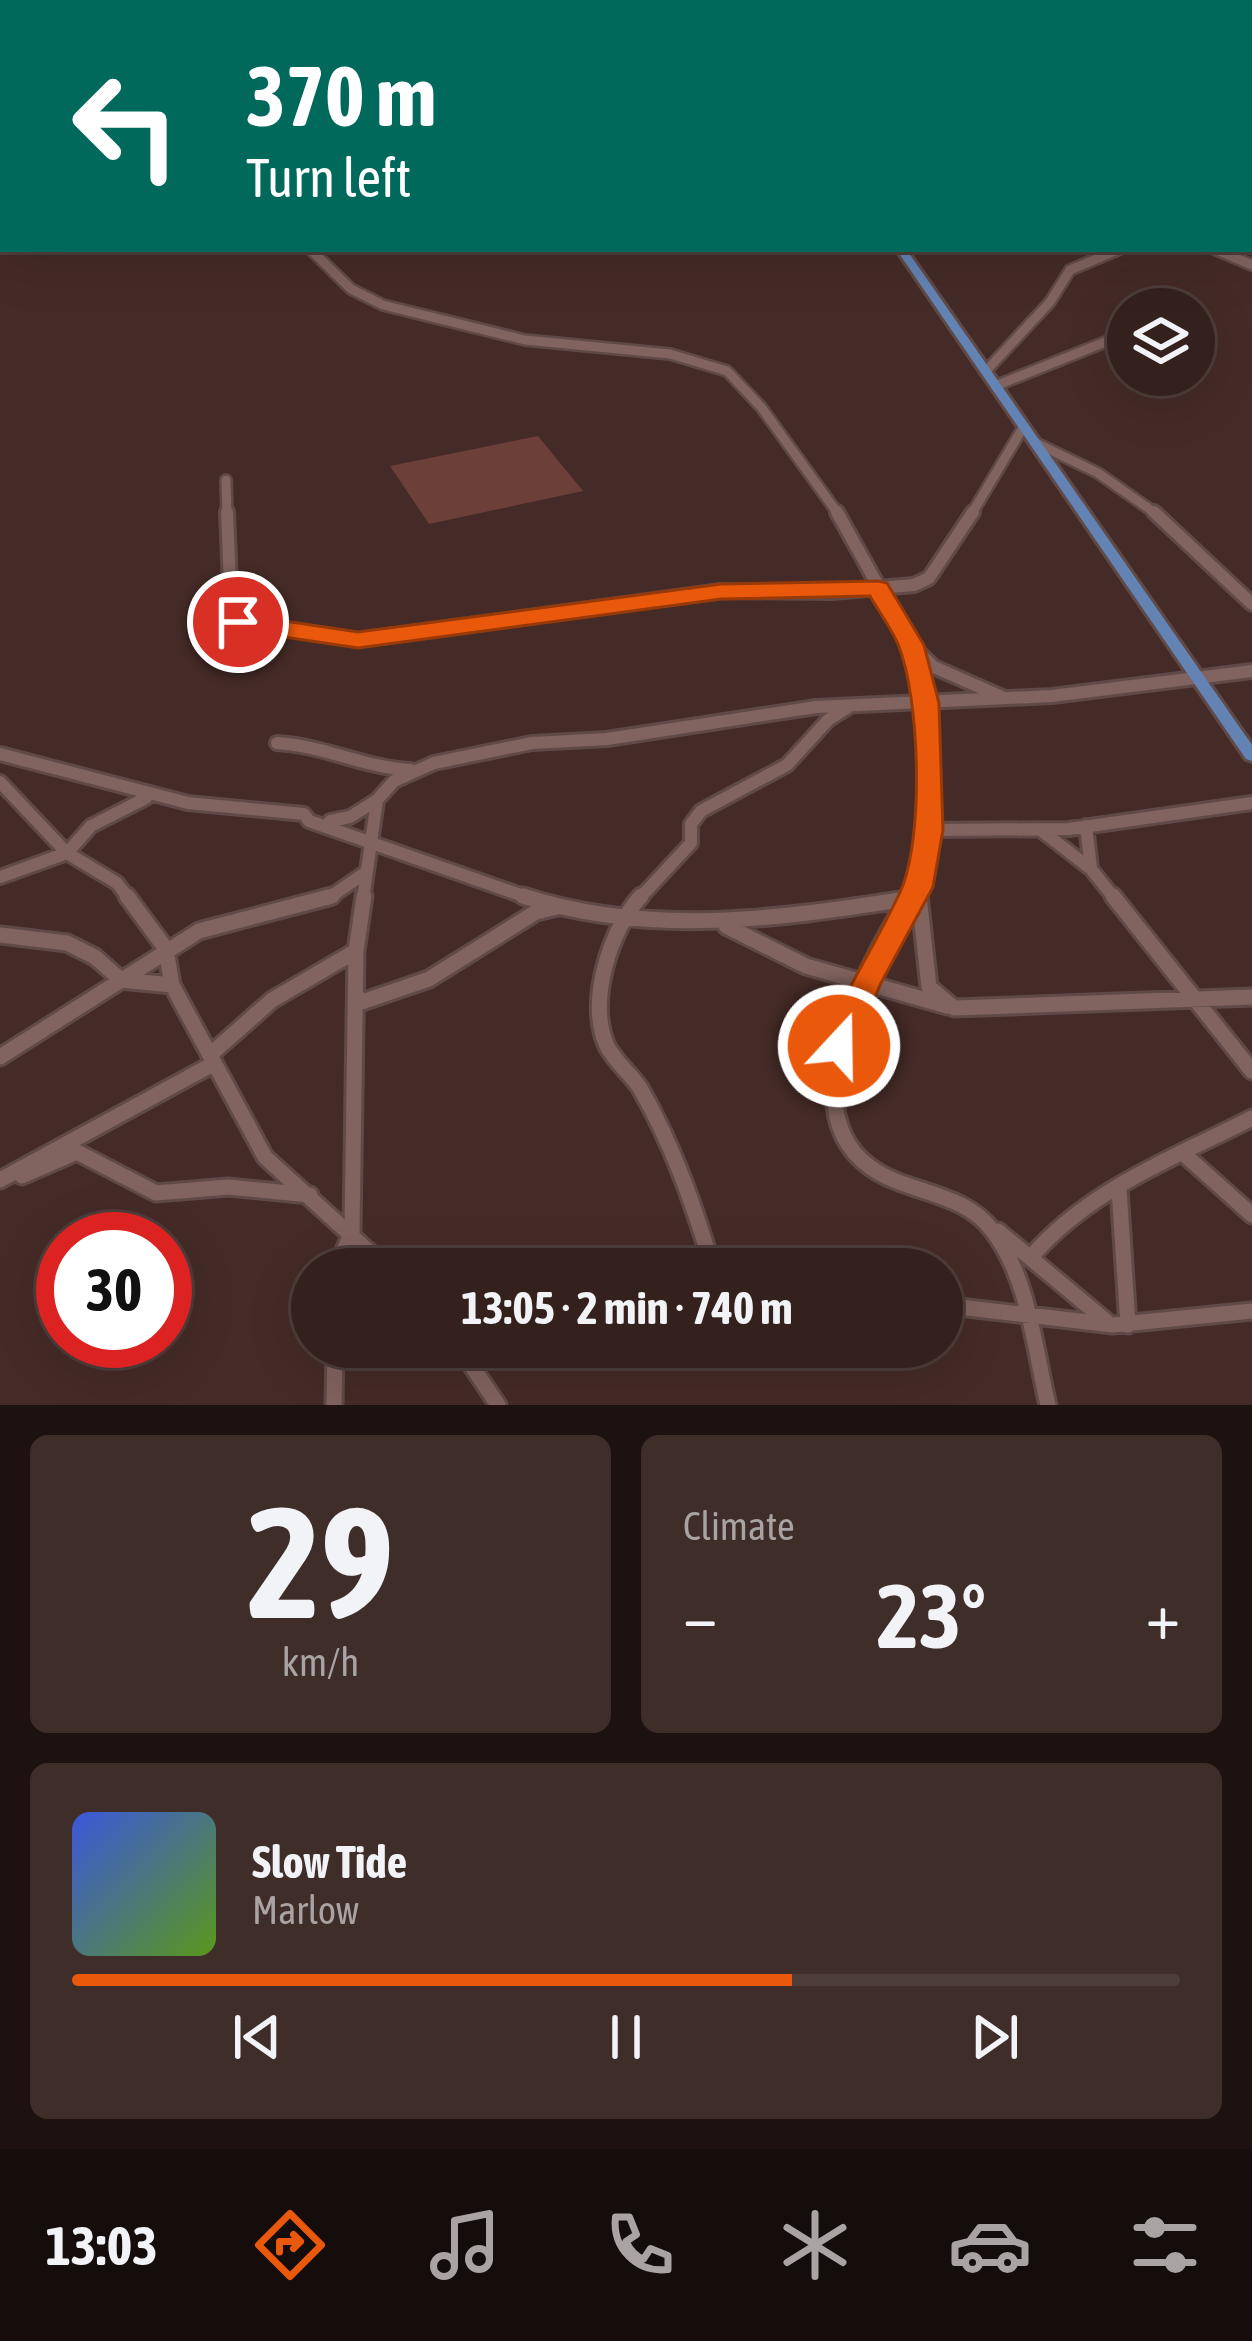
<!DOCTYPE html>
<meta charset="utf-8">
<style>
body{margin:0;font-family:"Asap Condensed",sans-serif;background:#3f2d2a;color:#f1f3f6;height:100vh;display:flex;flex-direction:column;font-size:45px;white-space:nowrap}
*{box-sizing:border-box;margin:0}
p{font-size:39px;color:#a9a3a4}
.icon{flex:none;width:66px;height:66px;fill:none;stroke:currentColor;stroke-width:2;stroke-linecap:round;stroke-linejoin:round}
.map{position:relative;height:1405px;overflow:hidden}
.drawer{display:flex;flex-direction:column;gap:30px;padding:30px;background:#1d1210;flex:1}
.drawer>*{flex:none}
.banner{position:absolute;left:0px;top:0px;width:1254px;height:252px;box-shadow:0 12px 48px #0002,0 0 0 3px #4e3e3b;background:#00695c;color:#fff;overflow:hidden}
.tools{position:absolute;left:1107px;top:288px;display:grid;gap:24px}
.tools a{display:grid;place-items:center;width:108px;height:108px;border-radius:50%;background:#34201d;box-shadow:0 12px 48px #0002,0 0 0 3px #4e3e3b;font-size:60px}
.speed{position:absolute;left:36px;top:1212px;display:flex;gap:24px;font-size:60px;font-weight:700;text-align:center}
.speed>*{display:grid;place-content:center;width:156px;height:156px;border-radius:50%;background:#34201d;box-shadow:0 12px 48px #0002,0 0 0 3px #4e3e3b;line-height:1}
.speed .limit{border:18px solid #d22;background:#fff;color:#111}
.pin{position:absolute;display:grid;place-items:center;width:102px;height:102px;color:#fff;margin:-51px;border:6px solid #fff;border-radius:50%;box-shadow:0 3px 12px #0007}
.me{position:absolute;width:132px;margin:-66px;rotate:21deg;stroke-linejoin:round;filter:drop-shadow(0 0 9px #0008)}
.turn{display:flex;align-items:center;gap:42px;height:252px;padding:0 48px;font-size:54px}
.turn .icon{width:156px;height:156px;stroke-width:2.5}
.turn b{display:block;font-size:84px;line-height:102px}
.big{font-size:90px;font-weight:700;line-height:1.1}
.drawer .card{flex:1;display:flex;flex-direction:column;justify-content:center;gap:18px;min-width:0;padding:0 42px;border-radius:18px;background:#3f2d2a}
.drawer .dial{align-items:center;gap:0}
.dial b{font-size:156px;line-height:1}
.song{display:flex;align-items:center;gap:36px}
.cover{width:144px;height:144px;border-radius:18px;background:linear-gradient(135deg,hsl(230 70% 55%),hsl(90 70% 35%))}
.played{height:12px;border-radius:6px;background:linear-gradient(90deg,#ea580c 65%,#4e3e3b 65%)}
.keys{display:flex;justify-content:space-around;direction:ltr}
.heat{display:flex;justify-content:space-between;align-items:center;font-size:66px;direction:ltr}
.drawer .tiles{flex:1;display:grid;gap:30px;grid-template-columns:1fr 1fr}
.card:last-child{grid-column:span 2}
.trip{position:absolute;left:291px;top:1248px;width:672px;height:120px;border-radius:60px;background:#34201d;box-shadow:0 12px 48px #0002,0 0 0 3px #4e3e3b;font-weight:700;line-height:120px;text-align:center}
.tab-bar{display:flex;height:192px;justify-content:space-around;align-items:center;background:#150d0c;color:#a9a3a4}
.tab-bar .icon{width:84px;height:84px}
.tab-bar .selected{color:#ea580c}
.tab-bar b{font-size:54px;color:#f1f3f6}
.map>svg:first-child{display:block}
.green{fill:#6d3f39}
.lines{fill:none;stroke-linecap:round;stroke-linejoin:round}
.minor-far2-casing{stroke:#604a47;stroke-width:14}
.minor-far1-casing{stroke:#604a47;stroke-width:18}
.minor-casing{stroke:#604a47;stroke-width:21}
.major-casing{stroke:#604a47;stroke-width:6}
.minor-far2{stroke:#81635f;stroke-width:9}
.minor-far1{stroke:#81635f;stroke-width:12}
.minor{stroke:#81635f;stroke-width:15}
.major{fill:#6383b4;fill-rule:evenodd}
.route{fill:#ea580c;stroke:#983908;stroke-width:3}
</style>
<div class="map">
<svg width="1252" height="1405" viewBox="0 0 1252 1405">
<rect width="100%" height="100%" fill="#452b27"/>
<path class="green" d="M538,436l45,55 -154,33 -39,-58z"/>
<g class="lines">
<defs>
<path id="minor-far2" d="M310,249l41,40 32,16 142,35 145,14 57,17 34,36 78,108
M1214,249l38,16
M986,371l64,-69 20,-32 50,-21
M995,386l133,-53
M1036,443l62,30 60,42
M226,480l1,35
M971,515l53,-89"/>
<path id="minor-far1" d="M227,512l3,72 9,38 119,18 363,-49 111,1 82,-7 15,-7 44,-66
M837,512l74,133 23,22 68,30
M1154,512l98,92
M911,646l15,57 2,127 -9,69
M277,743c48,3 85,24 133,27
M0,754l188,49 116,11 5,7 223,78
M0,782l67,71 50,30 12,16
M330,821l20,-4 27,-17
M1086,826l5,42
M928,830l141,-1 183,-26
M1042,831l49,38 24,30
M0,877l67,-24 24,-27 55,-28
M327,899l38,-26
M363,899l14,-99 17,-19 40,-18 98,-20 75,-4 209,-32 236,-11 200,-25
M639,899l52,-56v-19l10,-13 86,-46 41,-45 22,-14"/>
<path id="minor" d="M127,896l39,53 6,36 93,172 123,112
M523,896c126,41 255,23 383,3
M641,896c-31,34 -53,103 -35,148 7,16 24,29 34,44 33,57 54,118 73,181
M919,896l10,91 25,21 298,-11
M1113,896l139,175
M909,897c-38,62 -122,210 -39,270 37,27 93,24 122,63 37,48 42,117 56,175
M726,926l80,40 141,40
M0,935l67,8 28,14 26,23 51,5
M356,995l6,7 67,-23 107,-67 21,-5
M0,1057l199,-126 133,-35
M1185,1155l67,60
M22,1176l55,-24 79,41 72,-6 82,8
M0,1180l213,-116 -1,-11 60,-53 84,-49
M1119,1189l9,136
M998,1231l108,90
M1031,1257c58,-68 143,-99 221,-139
M336,1269l16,-37 4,-281 8,-55
M942,1305l171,20 139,-14
M459,1347l39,58
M462,1348l5,6 32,-7
M334,1405l1,-58"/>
<path id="major" d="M711,0h9l3,3h-9z
M896,249h10l346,496v16l-6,-2z"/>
</defs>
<use href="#minor-far2" class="minor-far2-casing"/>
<use href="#minor-far1" class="minor-far1-casing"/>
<use href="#minor" class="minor-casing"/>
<use href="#major" class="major-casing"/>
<use href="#minor-far2" class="minor-far2"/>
<use href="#minor-far1" class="minor-far1"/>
<use href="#minor" class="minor"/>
<use href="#major" class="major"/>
</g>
<path class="route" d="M878,581l9,2 37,62 15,58 4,127 -10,57 -53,98 -24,61 -17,12 -17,-12c22,-55 55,-103 79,-156 23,-54 19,-192 -3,-246 -7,-16 -19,-32 -28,-48l-149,3 -363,49 -120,-18 -12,-8 12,-8 120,18 363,-48z"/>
</svg>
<div class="tools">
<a><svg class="icon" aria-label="layers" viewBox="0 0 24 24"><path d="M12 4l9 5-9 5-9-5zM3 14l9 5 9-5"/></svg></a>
</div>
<div class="speed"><div class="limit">30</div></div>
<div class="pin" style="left:238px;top:622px;background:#d93025"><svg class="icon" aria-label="arrive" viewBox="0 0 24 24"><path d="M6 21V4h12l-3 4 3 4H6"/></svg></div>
<svg class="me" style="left:839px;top:1046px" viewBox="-20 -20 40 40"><circle r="17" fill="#ea580c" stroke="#fff" stroke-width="3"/><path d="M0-11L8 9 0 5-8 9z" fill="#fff"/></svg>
<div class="trip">13:05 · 2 min · 740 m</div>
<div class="banner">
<div class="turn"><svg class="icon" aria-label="left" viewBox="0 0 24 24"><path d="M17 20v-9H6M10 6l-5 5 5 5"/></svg><div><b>370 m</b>Turn left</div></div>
</div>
</div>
<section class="drawer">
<div class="tiles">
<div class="card dial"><b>29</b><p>km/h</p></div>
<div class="card"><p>Climate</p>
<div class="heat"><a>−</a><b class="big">23°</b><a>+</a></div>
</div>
<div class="card">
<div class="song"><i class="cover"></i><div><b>Slow Tide</b><p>Marlow</p></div></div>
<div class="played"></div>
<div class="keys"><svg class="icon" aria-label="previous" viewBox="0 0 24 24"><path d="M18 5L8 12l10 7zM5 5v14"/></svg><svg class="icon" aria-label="pause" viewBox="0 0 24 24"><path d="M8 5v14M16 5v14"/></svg><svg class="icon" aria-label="next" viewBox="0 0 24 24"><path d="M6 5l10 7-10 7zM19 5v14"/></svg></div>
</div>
</div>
</section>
<nav class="tab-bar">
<b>13:03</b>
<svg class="icon selected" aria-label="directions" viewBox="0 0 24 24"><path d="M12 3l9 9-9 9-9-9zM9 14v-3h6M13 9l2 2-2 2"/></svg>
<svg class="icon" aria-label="music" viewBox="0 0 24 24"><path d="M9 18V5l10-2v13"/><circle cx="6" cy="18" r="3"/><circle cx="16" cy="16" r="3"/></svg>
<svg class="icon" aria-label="phone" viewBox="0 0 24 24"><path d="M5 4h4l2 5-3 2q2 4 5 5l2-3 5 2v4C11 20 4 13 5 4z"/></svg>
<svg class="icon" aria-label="climate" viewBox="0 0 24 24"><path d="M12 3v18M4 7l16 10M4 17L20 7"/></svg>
<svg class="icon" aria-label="car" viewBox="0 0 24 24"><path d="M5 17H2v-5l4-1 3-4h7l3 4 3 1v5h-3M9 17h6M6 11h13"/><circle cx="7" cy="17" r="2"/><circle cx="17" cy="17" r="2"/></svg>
<svg class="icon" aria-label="filters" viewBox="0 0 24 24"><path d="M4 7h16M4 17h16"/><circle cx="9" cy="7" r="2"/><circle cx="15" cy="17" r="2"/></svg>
</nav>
